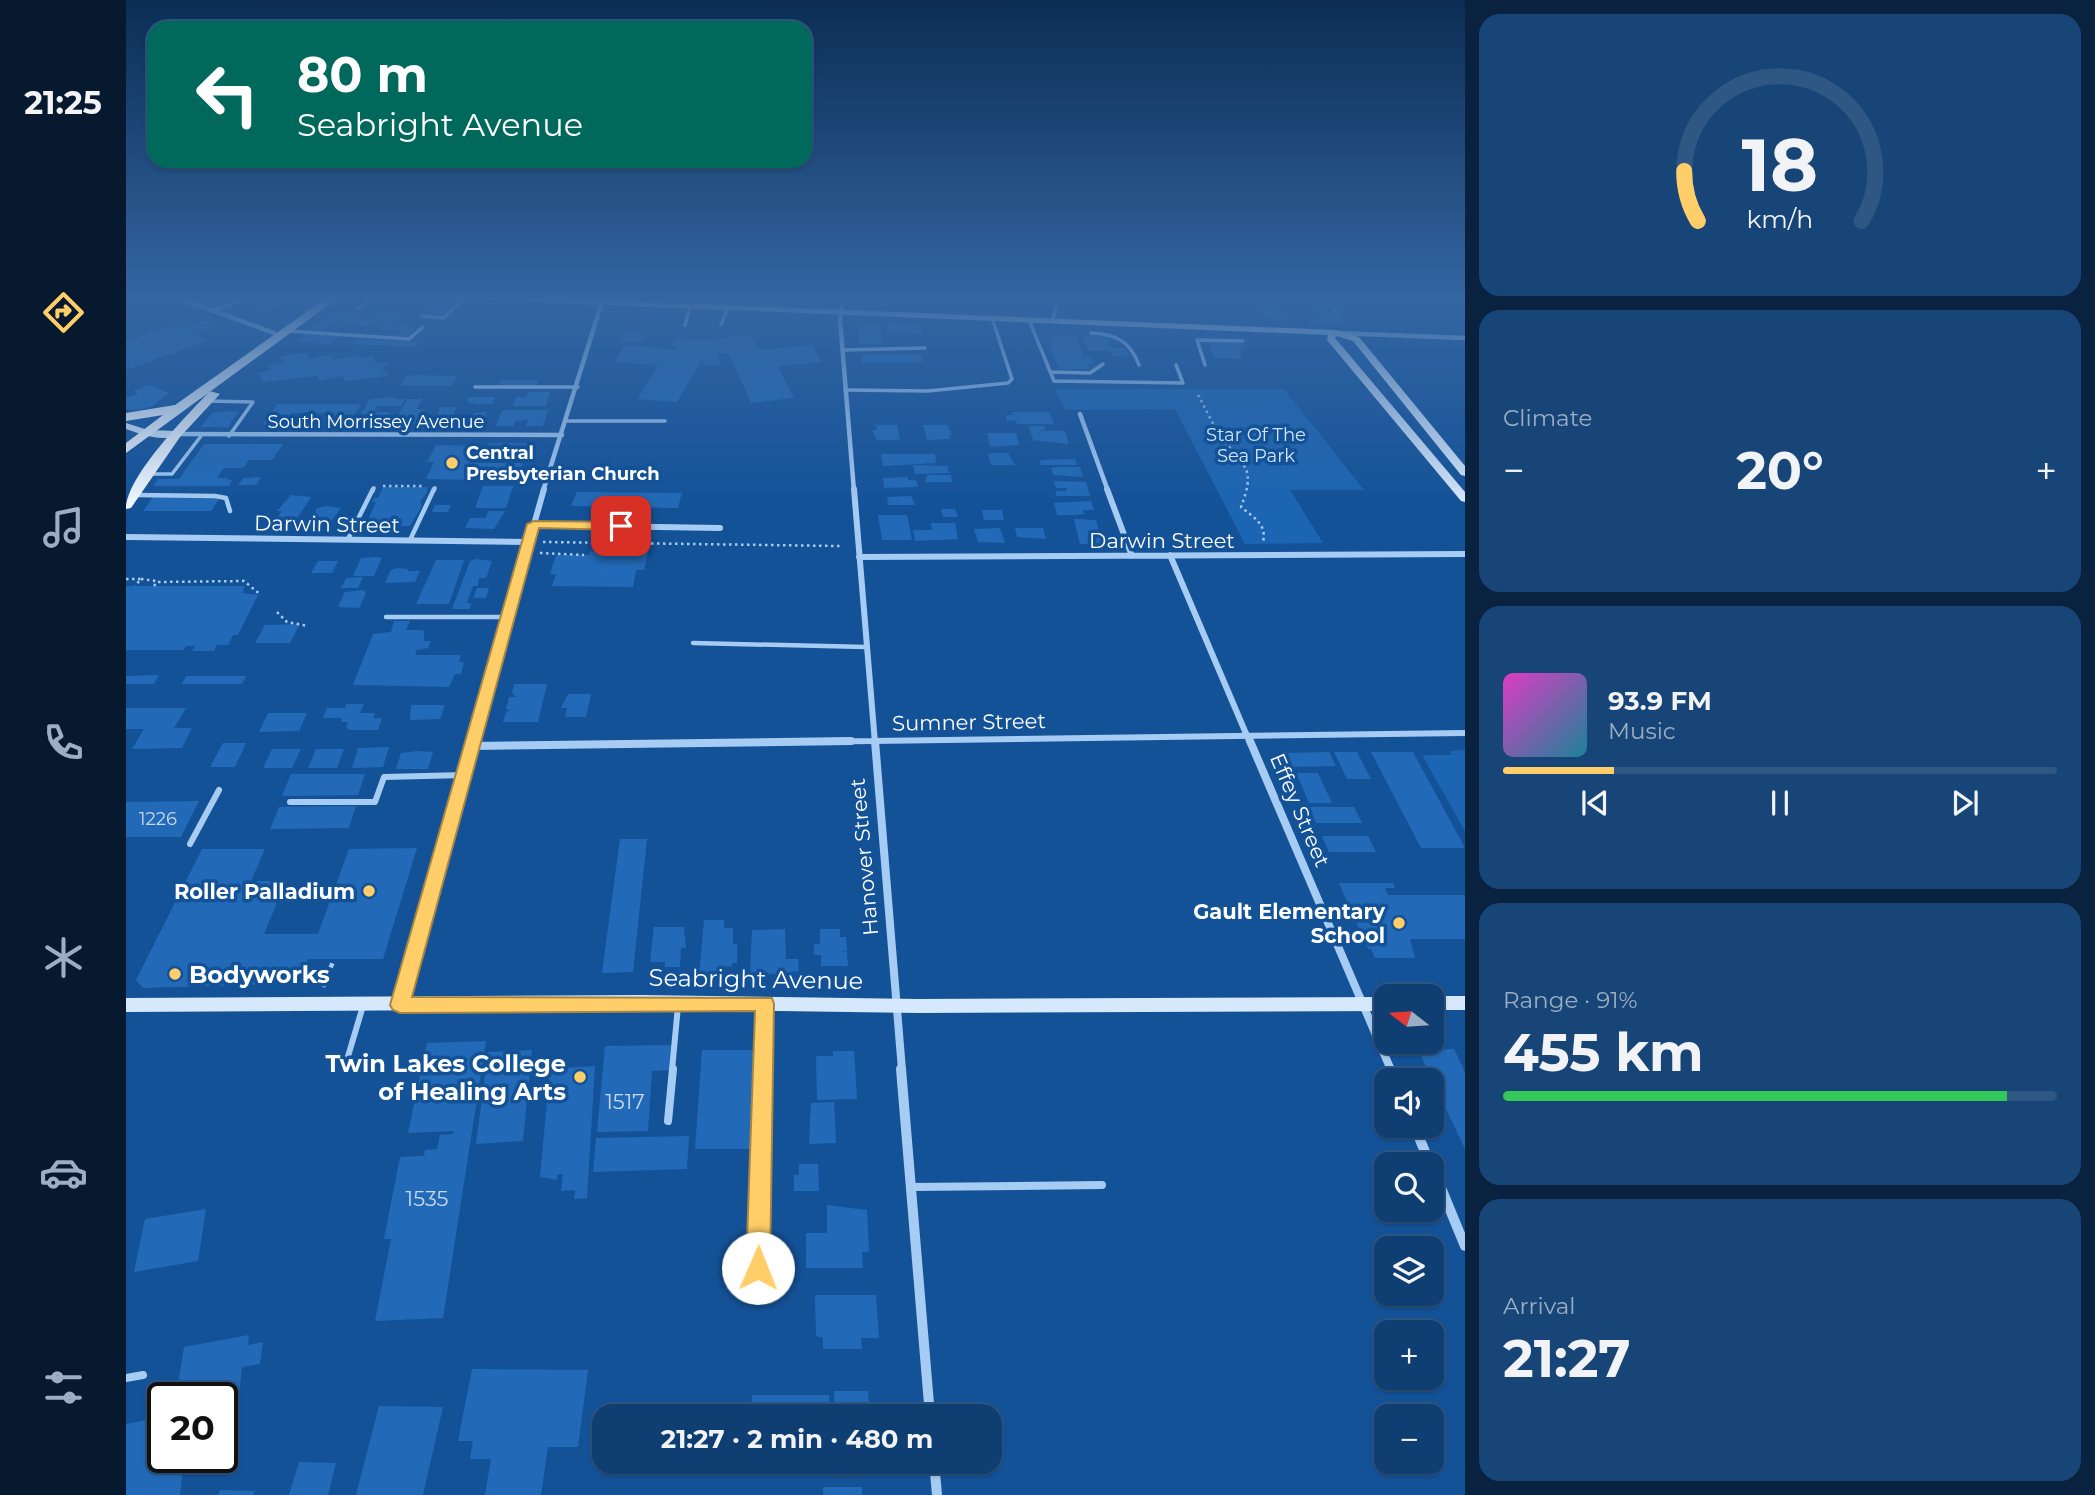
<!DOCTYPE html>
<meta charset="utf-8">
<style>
body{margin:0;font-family:Montserrat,sans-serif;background:#184577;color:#f1f3f6;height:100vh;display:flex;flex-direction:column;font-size:26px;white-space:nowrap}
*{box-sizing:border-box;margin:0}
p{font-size:23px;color:#9baec4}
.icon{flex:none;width:38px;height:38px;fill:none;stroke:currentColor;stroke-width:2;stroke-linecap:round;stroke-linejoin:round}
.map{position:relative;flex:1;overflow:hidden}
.panel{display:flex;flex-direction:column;gap:14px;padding:14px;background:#08223f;width:630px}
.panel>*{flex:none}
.banner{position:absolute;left:21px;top:21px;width:665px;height:147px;border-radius:21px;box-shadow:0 2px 5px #0004,0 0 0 2px #2f5784;background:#00695c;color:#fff;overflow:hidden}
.needle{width:46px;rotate:287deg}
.controls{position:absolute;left:1248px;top:984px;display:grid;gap:14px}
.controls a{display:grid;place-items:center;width:70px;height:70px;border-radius:14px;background:#0f3e72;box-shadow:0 2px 5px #0004,0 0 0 2px #2f5784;font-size:35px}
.speed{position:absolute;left:21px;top:1382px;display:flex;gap:14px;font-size:35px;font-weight:700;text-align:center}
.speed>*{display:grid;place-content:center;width:91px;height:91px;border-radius:50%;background:#0f3e72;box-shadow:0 2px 5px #0004,0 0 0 2px #2f5784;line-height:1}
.speed .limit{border:4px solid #111;border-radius:10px;background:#fff;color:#111}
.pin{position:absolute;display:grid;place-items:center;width:60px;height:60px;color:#fff;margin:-30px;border-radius:14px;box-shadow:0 4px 10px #0006}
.me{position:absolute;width:77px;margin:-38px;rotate:1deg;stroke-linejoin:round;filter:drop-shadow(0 0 5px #0008)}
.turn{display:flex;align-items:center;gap:24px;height:147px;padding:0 35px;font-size:32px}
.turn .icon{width:91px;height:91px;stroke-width:2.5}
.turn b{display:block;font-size:49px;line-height:60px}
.big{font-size:52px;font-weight:700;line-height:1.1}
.panel .tile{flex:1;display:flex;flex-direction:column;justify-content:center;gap:10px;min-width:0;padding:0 24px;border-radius:21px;background:#184577}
.panel .dial{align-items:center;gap:0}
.dial svg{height:182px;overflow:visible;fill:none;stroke:#2f5784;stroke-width:7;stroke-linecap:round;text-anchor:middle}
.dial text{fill:#f1f3f6;stroke:none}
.song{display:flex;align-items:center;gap:21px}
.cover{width:84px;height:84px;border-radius:10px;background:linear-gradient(135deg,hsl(310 70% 55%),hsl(190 70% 35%))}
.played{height:7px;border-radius:4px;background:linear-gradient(90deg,#ffce68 20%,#2f5784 20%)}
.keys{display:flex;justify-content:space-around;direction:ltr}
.heat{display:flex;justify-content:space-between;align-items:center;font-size:38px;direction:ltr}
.charge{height:10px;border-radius:5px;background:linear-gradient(90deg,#34c759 91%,#2f5784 0)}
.trip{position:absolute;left:466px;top:1404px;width:410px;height:70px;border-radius:21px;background:#0f3e72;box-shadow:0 2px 5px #0004,0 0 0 2px #2f5784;font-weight:700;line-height:70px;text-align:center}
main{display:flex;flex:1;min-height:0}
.dock{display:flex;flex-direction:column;width:126px;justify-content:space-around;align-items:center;background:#06192e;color:#9baec4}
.dock .icon{width:49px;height:49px}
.dock .current{color:#ffce68}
.dock b{font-size:32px;color:#f1f3f6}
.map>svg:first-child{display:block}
.green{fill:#1c65b2}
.building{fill:#226ab7}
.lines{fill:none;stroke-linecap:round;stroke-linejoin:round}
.path-far1{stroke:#a7ccf3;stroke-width:2.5;stroke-dasharray:2.5 3.5;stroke-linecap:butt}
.path{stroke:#a7ccf3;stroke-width:4.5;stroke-dasharray:4.5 6;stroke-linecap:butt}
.lane-far3{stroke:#a7ccf3;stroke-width:3.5}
.lane-far2{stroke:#a7ccf3;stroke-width:4.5}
.lane-far1{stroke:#a7ccf3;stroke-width:6}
.lane{stroke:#a7ccf3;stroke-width:8}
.street-far3{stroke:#a7ccf3;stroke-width:4.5}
.street-far2{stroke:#a7ccf3;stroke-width:6}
.street-far1{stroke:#a7ccf3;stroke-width:8}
.street{stroke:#a7ccf3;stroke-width:10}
.secondary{fill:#d6e8fc;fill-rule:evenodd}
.primary{fill:#f2f8ff;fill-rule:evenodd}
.route{fill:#ffce68;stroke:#a68644;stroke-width:2}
.poi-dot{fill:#ffce68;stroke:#145298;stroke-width:2.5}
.labels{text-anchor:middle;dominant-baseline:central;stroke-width:7;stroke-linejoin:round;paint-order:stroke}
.far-street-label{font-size:18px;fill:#fff;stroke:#145298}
.far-park-label{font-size:18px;fill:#cee5fd;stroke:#145298}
.far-poi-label{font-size:18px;font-weight:bold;fill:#fff;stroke:#145298;text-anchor:start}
.number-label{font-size:18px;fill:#c8daed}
.street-label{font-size:21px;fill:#fff;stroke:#145298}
.poi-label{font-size:21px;font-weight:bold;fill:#fff;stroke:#145298;text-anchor:end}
.near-number-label{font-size:21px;fill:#c8daed}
.near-poi-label{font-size:24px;font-weight:bold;fill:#fff;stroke:#145298;text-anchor:start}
.near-street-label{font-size:24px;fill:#fff;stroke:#145298}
</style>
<main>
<nav class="dock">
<b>21:25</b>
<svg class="icon current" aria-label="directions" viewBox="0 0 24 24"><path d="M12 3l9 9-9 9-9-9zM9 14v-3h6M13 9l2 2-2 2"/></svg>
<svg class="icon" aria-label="music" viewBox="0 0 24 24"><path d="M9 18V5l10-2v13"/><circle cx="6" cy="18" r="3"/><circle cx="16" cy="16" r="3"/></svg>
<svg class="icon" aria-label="phone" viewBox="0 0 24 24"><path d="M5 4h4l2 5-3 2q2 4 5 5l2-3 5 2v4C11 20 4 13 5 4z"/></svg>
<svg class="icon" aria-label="climate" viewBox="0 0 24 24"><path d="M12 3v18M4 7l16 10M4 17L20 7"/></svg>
<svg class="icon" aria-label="car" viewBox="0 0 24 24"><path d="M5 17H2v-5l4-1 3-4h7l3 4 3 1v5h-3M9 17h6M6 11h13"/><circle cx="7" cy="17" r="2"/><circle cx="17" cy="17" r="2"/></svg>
<svg class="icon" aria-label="filters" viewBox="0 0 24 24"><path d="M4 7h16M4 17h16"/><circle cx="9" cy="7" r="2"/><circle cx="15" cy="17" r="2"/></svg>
</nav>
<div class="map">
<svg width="1339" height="1495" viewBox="0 0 1339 1495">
<rect width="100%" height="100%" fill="#145298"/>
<path class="green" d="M1186,296h27l4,30 -36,-1 7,-4z
M928,389h230l80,101h-74l33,53 -78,1 -70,-135 -109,1z
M362,443h41l8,4 -3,11h-53z
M1339,750v81l-43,-76h30l-2,-4z"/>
<path class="building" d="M605,296h37l-4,5 -36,-1z
M1122,296h45l-1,7 -10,-1v11l12,1v4l-35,-1v-13l-9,-2 4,-2 -6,-1z
M137,301l16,1 -13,9 -15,-2z
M310,304l19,1 -7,6 -9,-1 -4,4 -16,-1z
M207,312l32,1 -7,7 10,1 6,-7 34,-1 -7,8 -23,-1 -6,7 -35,-1 4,-5h-4l-12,9h-16z
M78,320l12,5 -22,8 13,8 -81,29v-29l43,-15 17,1z
M259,322l25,2 -3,4h7l-8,9 -19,-2 17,-5h-27z
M732,323h23l2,21h-24z
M762,323l34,1v10l-35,-1z
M501,331l17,1 -2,3 4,1 -4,7 -22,-1z
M179,334l34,2 -8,8 -35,-2z
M624,335l9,15 53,-5 10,17 -44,4 16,32 -43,5 -23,-50 -11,1 4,11h-17l1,-4h-4l-24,41 -40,-3 21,-34 -44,-3 11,-17 51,5 2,-3 -7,-1 5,-7 26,1z
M980,335l6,13h13l3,7 -16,1 -3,-5h-20l-7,-15z
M950,336l8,21h6l4,7h-6l2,5h-31l-12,-32z
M231,339l62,3 -5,5 -62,-3z
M1083,342l33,1 2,7 -5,-1 3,10 -28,-1z
M180,352l4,7 21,-4 3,5 24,-5 2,3 12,-2 5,7h10l1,2 -6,3 8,8 -45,5 -3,-5 -22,5 -3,-5 -54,6 -5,-9 13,-3 -3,-4 16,-3 -4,-6z
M795,354l2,8 -61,1 -1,-8z
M280,376l9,-1 43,1 -7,10h-51z
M374,380h38l-1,5h-38z
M24,385l19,8 -18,14 -13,3 -12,-1v-11l12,-4 -5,-3z
M402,392h22l-4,14h-33l3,-9h10z
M270,397l-1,2h10l-4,7h-24l-3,6h16l-3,12h-32l15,-25z
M343,397h26l-3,7h-12l-13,-1z
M281,399h15l-5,10h8l-7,15h-24z
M151,404h84l-13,21h-21l8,-12h-43l-8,11 -22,1z
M314,407h17l-8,16h-15z
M376,410h46l-5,16h-17l2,-6 -13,1 -2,5h-17z
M113,411l-11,16h-27l12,-15z
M361,411l-4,12h-15l4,-9z
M886,412h37l5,12h-37l-1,-4 -9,1 -1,-6h7z
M750,425h21l3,15h-23l-5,-10h5z
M797,425h24l5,10h-3l1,4 -23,1z
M903,426h15l2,4 -7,1h26l4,13 -36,-4z
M861,433h29l3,12 -29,2z
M78,444h79l-11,16h-23l-6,8h-19l-7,10h12l-2,2h5l-3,6h-76l5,-7h21z
M310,445l44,1 -10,17h53l-5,18 -92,-2 8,-17h-7z
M862,453h20l7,12h-24z
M755,454h54l1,9 -53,3z
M949,459l2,6h-36l-2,-5z
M787,465l34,1 2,7 -34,1z
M931,467h23l3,10 -30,-2 -2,-7z
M801,475h24l1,7h-27z
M135,477l-5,8h-18l5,-7z
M782,477v3h8l2,7 -34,1 -1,-10z
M928,481l32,1 4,14h-33l-2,-5h12l-1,-3h-10z
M357,486h30l-7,22h-31z
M257,487h44v5l-7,10 2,4 -12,20h-45l11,-24h-4l2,-4h4z
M451,492l105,1 -4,15 -107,-2z
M165,495l20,2 -15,23 -20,-1 6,-8h-5z
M785,496l4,9h-27l-1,-8z
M27,497l67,1 -9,13h-68z
M965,501l3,9h-11l1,4 -9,1h-18l-3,-12z
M309,505h16l-3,7h-16z
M200,506l15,2 -10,13h-21l7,-13z
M815,509h14l3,8h-15z
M856,510h20l2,10h-20z
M362,511h17l-11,18 -29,-1 5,-10h16z
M752,515h29l5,25h-30z
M948,519l22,1 6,24h-22z
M805,523h24l3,16 -43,2 -2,-11h19z
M874,528l5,15 -27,-1 -4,-13z
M889,528h28l3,11 -29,-2z
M464,551l18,1h40l-4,18h-8l-3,17 -81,-1 4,-12h-6l6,-19h33z
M250,557l6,1 -8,18h-21l8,-18z
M350,559l16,2 -6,17h-7l-1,8h-5l-6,17h4l-1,6h-18l18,-48z
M310,560h28l-15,44h-33z
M192,561h20l-6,12h-21z
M271,568l11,1v2h12l-5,11 -30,1 6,-13z
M237,577l-5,11h-17l5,-10z
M0,586h119l-3,7 16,2 -20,40h-5l-5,10h-11l-3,6h-22l3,-5h-9l-2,4h-58z
M351,588h12l-3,10h-13z
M237,590l3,3 -7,15 -21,-1 7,-15z
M268,621h16l-4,9h15l3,1v10h7l-3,7 -11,2 -2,5h46l-2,7h5l-3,12h-6l-6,13 -96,-2 20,-51 18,-2z
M174,624l-10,19h-35l10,-18z
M33,675l-5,9h-28v-8z
M60,676h60l-4,8h-60z
M388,684h33l-9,38h-35l3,-10 6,-3 -6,1 3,-13h8l-5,-4z
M442,694h23l-5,23h-21l2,-9h-6z
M220,704h18l-4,9h15l-2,5h9l-4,12h-27l-5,-2 2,-6h-7l1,-4h-19l4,-10h18z
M285,705h34l-5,14 -30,1z
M0,708h60l-12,20h18l-10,20 -50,1 12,-20h-18z
M142,713h39l-8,18 -40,1z
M97,743h23l-11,24h-25z
M263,747l-6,20 -31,1 6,-20z
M146,749h29l-9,19h-29z
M190,749h28l-7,19h-29z
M292,751l15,1 -5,17h-32l5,-16z
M1203,752l7,14 -44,1 -7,-14z
M1208,752h23l14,27h-24z
M1245,752h42l52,96h-44z
M1170,773h22l14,30h-23z
M165,774h74l-7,21 -76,1z
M73,801l-18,36h-55v-35z
M230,806l-7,22 -79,1 9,-22z
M1183,807h45l8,16h-46z
M1196,836h46l8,16h-47z
M494,839h27l-14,133 -31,1z
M291,848l-34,111h-75l-9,24 -156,5 -7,-8 66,-131h63l-14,32h35l-22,53h54l31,-85z
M1213,883h54l2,5h-10l3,7h77v44h-55l5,19h-40l-4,-9h-3z
M578,920h20v8h9v16h4v19h-5v3l-15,1v9l-18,1z
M528,927h30l2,21h-5l-1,19h-15v-5h-15z
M659,929l1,30h12l1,12 -49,5 2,-46z
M694,929h20v8h6l1,14 -6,1h6l1,14h-27v-11h-7v-11h6z
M360,1041l-43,277 -68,3 16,-82h-7l16,-82 24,-1 1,-6 12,-1 3,-14 13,-1 1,-3 -46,2 19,-90z
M1289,1043h9l3,7 27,-1 11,23v77z
M547,1045l-1,25 -20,1 -4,60 -51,1 8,-86z
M406,1050l-9,91 -47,3 12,-92z
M576,1050h56l-3,99h-60z
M707,1051h21l3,48 -40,1 -1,-44h17z
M469,1066l-8,132 -13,1 1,-9 -14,1 2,-17 -6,1v5l-17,-3 10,-108z
M708,1102l2,41 -27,1 2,-41z
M563,1136l-2,33 -94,3 3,-34z
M673,1164h19l1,27h-25v-16h5z
M701,1205l40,5 2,42h-7l1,16h-57v-35h21z
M80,1209l-8,52 -64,11 11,-53z
M689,1295h61l3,43h-18l1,11h-39v-11l-7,-2z
M123,1335l-1,10 15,-3 -3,22 -18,3 -3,28 -18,3h-45l8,-51z
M346,1369l116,1 -10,77h-30l-7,48h-56l6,-36h-21l3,-18h-15z
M708,1391h34l2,25h-35z
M626,1395h77v21h-78z
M253,1406l64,1 -20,88h-67z
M37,1417v41h21l-4,37h-54v-71z
M173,1462l37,1 -8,32h-39z
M697,1487h39v8h-39z
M94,1490l35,1 -2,4h-35z"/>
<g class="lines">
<path class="path-far1" d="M1207,296l4,24
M1072,395c8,14 15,31 25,44 22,30 33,28 18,68 13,11 26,17 22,35
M257,486h41
M417,542l297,4
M414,553l44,2
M0,579h15l-6,7
M15,579l15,2
M28,586l3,-4 87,-1 17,14
M151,612l10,10 21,4"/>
<path class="path" d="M197,987l11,-28"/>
<path class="lane-far3" d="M578,307l9,-11
M232,309l16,-13
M86,311l42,-15
M296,316l21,2 24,-21
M903,320l25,61 129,2 -7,-18
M926,321l8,-25
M559,325l5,-19
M595,325l7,-17
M162,331l121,8 14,-12
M965,333c25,1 39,8 48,32
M716,350l83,-2
M1079,365l-8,-25 46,1
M925,372l39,1 13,-9
M349,387h103
M719,390l83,1 80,-8 4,-4 -20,-61
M83,401l44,1 -24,34
M441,421h98
M22,474h24l29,-38
M247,491l1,-3
M308,491l1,-3"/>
<path class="lane-far2" d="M10,495l79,1 11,2 4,13
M222,539l25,-50
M284,540l24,-51
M260,617h122
M567,643l173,4"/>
<path class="lane-far1" d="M164,802h85l9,-25 81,-2
M64,844l29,-54
M220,1063l17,-57
M546,1070l6,-64
M637,1070l1,-63"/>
<path class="lane" d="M542,1121l5,-52
M785,1187l191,-2
M632,1268l5,-199
M0,1378l17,-3"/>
<path class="street-far3" d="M47,296l109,40
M718,296l-4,23 14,172
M1210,333l129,5
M954,414l28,77
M50,434l386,1
M417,491l59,-189"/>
<path class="street-far2" d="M728,489l21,254
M981,489l25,67
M408,525l186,3
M0,537l401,5
M1044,555l80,188
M733,557l606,-3
M346,743l72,-254
M591,743l748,-10"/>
<path class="street-far1" d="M749,741l27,329
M1124,741l141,329
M347,746l378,-5
M274,1004l72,-263"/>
<path class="street" d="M775,1069l29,347
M1264,1069l5,11
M1288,1125l16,39
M1306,1166l33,80
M808,1461l3,34"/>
<path class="secondary" d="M312,296h64l834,34 23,7 106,129v10l-4,-1 -108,-134 -16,-5 -2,2 130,154v10l-4,-1 -134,-161 1,-5 -886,-37z
M0,423l22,7 28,1 5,3c-15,9 -39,1 -55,-5z
M515,995l277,4 468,-2v14l-468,2 -277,-4 -515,3v-14z
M1306,996h33v14h-33z"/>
<path class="primary" d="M203,296h12l-215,157v-10l37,-28 -37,6v-8l49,-8z
M84,391l10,3 -40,43 -49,71 -5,1c0,-32 60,-93 84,-118z"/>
</g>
<linearGradient id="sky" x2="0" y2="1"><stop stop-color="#0b2d54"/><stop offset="0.59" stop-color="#3466a2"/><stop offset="1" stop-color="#3466a2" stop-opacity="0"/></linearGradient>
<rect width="1339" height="505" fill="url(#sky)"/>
<path class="route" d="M408,521l87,1 6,4 -6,4 -82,-2 -127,469 360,1 2,6 -4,264 -4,8 -8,3 -8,-3 -4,-8 9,-257 -355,2 -7,-3 -3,-5 137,-481z"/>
<g class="poi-dot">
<circle cx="326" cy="463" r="7"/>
<circle cx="243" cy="891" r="7"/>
<circle cx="1273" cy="923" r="7"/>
<circle cx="49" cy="974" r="7"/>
<circle cx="454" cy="1077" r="7"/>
</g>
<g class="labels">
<g class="far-street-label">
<text x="250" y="422">South Morrissey Avenue</text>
</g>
<g class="far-park-label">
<text x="1130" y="435">Star Of The<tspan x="1130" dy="21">Sea Park</tspan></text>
</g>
<g class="far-poi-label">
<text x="340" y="453">Central<tspan x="340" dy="21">Presbyterian Church</tspan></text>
</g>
<g class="number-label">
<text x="32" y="819">1226</text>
</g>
<g class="street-label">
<text transform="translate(201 524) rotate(1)">Darwin Street</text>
<text x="1036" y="540">Darwin Street</text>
<text transform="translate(843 722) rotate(-1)">Sumner Street</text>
<text transform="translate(1174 810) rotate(67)">Effey Street</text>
<text transform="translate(738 857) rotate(-95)">Hanover Street</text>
</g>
<g class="poi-label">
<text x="229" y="891">Roller Palladium</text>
<text x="1259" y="911">Gault Elementary<tspan x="1259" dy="24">School</tspan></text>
</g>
<g class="near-number-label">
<text x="499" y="1101">1517</text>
<text x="301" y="1198">1535</text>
</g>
<g class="near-poi-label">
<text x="63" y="974">Bodyworks</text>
<text x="440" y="1063" text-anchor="end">Twin Lakes College<tspan x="440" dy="28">of Healing Arts</tspan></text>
</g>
<g class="near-street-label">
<text transform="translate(630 979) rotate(1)">Seabright Avenue</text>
</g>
</g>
</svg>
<div class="controls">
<a><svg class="needle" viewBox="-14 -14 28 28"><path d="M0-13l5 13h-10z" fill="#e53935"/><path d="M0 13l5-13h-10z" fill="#9baec4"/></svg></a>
<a><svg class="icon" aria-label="sound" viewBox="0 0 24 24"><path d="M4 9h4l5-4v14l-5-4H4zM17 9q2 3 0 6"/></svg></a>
<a><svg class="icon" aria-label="search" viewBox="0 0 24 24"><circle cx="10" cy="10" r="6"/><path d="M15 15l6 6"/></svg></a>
<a><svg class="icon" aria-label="layers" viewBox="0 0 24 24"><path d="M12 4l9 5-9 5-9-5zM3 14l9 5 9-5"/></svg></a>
<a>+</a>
<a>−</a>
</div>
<div class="speed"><div class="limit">20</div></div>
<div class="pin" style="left:495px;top:526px;background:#d93025"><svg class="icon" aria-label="arrive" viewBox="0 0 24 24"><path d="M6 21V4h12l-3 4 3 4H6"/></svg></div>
<svg class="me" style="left:632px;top:1268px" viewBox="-20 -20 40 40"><circle r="19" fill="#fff"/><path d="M0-13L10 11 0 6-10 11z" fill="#ffce68"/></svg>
<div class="trip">21:27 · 2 min · 480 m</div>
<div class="banner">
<div class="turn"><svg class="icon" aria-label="left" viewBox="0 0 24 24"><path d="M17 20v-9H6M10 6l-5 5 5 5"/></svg><div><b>80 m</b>Seabright Avenue</div></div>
</div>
</div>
<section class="panel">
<div class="tile dial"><svg viewBox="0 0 100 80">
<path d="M14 69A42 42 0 1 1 86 69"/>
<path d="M14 69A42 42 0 0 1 8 47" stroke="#ffce68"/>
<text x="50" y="56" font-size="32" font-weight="700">18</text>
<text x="50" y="72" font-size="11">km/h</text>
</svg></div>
<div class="tile"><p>Climate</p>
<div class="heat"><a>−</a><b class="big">20°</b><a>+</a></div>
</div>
<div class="tile">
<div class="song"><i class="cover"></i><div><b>93.9 FM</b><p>Music</p></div></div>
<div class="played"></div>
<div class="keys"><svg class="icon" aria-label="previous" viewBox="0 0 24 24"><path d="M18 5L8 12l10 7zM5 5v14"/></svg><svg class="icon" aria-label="pause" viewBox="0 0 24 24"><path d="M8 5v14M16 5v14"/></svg><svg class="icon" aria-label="next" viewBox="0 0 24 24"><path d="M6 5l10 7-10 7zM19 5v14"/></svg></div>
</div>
<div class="tile"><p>Range · 91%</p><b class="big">455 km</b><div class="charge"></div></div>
<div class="tile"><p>Arrival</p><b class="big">21:27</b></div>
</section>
</main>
